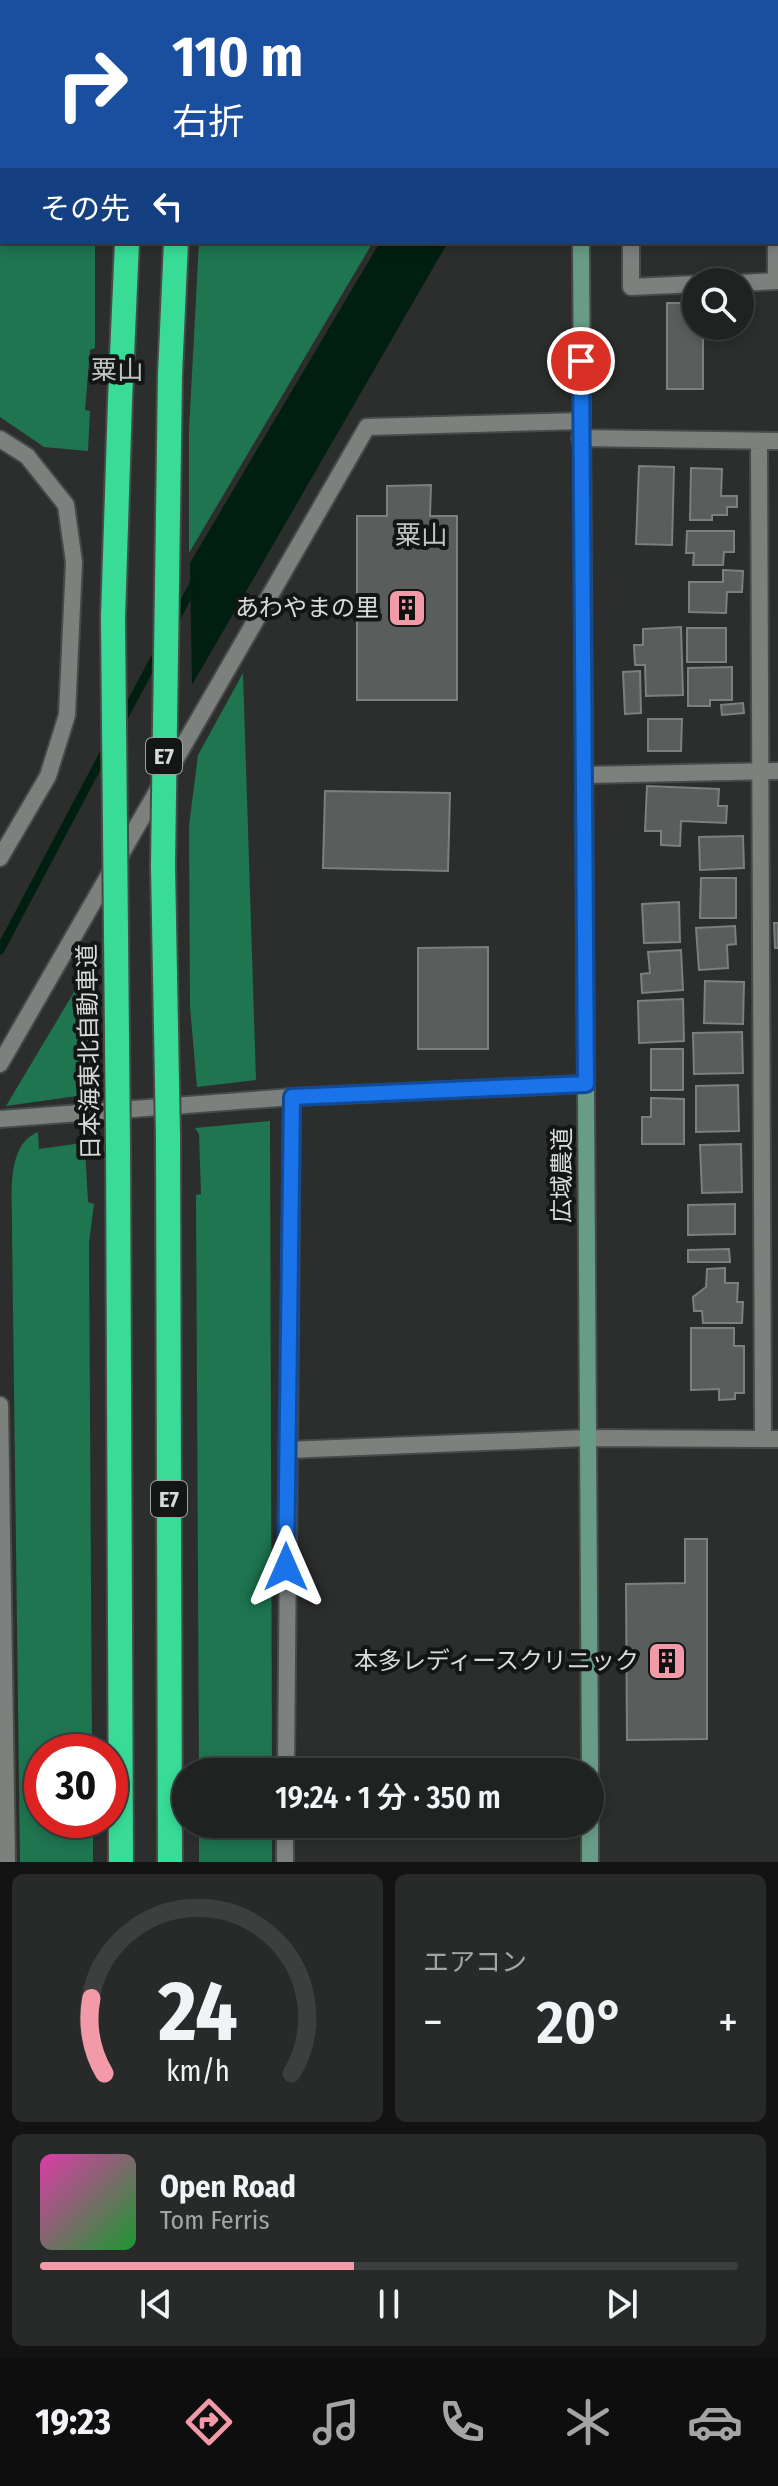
<!DOCTYPE html>
<html lang="ja">
<meta charset="utf-8">
<style>
body{margin:0;font-family:"Fira Sans Condensed","Noto Sans JP",sans-serif;background:#282a2a;color:#f1f3f6;height:100vh;display:flex;flex-direction:column;font-size:30px;white-space:nowrap}
*{box-sizing:border-box;margin:0}
p{font-size:26px;color:#a2a4a5}
.icon{flex:none;width:44px;height:44px;fill:none;stroke:currentColor;stroke-width:2;stroke-linecap:round;stroke-linejoin:round}
.map{position:relative;height:1862px;overflow:hidden}
.panel{display:flex;flex-direction:column;gap:12px;padding:12px;background:#121312;flex:1}
.panel>*{flex:none}
.top-card{position:absolute;left:0px;top:0px;width:778px;height:244px;box-shadow:0 4px 12px #0003,0 0 0 2px #3d3f3f;background:#1a4fa0;color:#fff;overflow:hidden}
.buttons{position:absolute;left:682px;top:268px;display:grid;gap:16px}
.buttons a{display:grid;place-items:center;width:72px;height:72px;border-radius:50%;background:#202221;box-shadow:0 4px 12px #0003,0 0 0 2px #3d3f3f;font-size:40px}
.speed{position:absolute;left:24px;top:1734px;display:flex;gap:16px;font-size:40px;font-weight:700;text-align:center}
.speed>*{display:grid;place-content:center;width:104px;height:104px;border-radius:50%;background:#202221;box-shadow:0 4px 12px #0003,0 0 0 2px #3d3f3f;line-height:1}
.speed .limit{border:12px solid #d22;background:#fff;color:#111}
.pin{position:absolute;display:grid;place-items:center;width:68px;height:68px;color:#fff;margin:-34px;border:4px solid #fff;border-radius:50%;box-shadow:0 2px 8px #0007}
.me{position:absolute;width:88px;margin:-44px;rotate:0deg;stroke-linejoin:round;filter:drop-shadow(0 0 6px #0008)}
.turn{display:flex;align-items:center;gap:28px;height:168px;padding:0 40px;font-size:36px}
.turn .icon{width:104px;height:104px;stroke-width:2.5}
.turn b{display:block;font-size:56px;line-height:68px}
.then{display:flex;align-items:center;height:76px;padding:0 40px;background:#0003;gap:16px;font-size:30px}
.big{font-size:60px;font-weight:600;line-height:1.1}
.panel .card{flex:1;display:flex;flex-direction:column;justify-content:center;gap:12px;min-width:0;padding:0 28px;border-radius:12px;background:#282a2a}
.panel .dial{align-items:center;gap:0}
.dial svg{height:208px;overflow:visible;fill:none;stroke:#3d3f3f;stroke-width:7;stroke-linecap:round;text-anchor:middle}
.dial text{fill:#f1f3f6;stroke:none}
.song{display:flex;align-items:center;gap:24px}
.cover{width:96px;height:96px;border-radius:12px;background:linear-gradient(135deg,hsl(320 70% 55%),hsl(130 70% 35%))}
.played{height:8px;border-radius:4px;background:linear-gradient(90deg,#f39aa8 45%,#3d3f3f 45%)}
.keys{display:flex;justify-content:space-around;direction:ltr}
.heat{display:flex;justify-content:space-between;align-items:center;font-size:44px;direction:ltr}
.panel .tiles{flex:1;display:grid;gap:12px;grid-template-columns:1fr 1fr}
.card:last-child{grid-column:span 2}
.trip{position:absolute;left:172px;top:1758px;width:432px;height:80px;border-radius:40px;background:#202221;box-shadow:0 4px 12px #0003,0 0 0 2px #3d3f3f;font-weight:600;line-height:80px;text-align:center}
.tab-bar{display:flex;height:128px;justify-content:space-around;align-items:center;background:#0d0e0d;color:#a2a4a5}
.tab-bar .icon{width:56px;height:56px}
.tab-bar .on{color:#f39aa8}
.tab-bar b{font-size:36px;color:#f1f3f6}
.map>svg:first-child{display:block}
.forest{fill:#1e754f}
.water{fill:#001f10}
.lines{fill:none;stroke-linecap:round;stroke-linejoin:round}
.stream{stroke:#001f10;stroke-width:9}
.building{fill:#595d5b;stroke:#7b7f7d;stroke-width:2}
.street-casing{stroke:#464a48;stroke-width:20}
.secondary-casing{stroke:#464a48;stroke-width:20}
.highway-casing{stroke:#464a48;stroke-width:28}
.street{stroke:#7c817e;stroke-width:16}
.secondary{stroke:#689c86;stroke-width:16}
.highway{stroke:#38dc97;stroke-width:24}
.highway-bridge-casing{stroke:#464a48;stroke-width:28;stroke-linecap:butt}
.highway-bridge{stroke:#38dc97;stroke-width:24}
.route-casing{stroke:#114b97;stroke-width:20}
.route{stroke:#1a73e8;stroke-width:14}
.labels{text-anchor:middle;dominant-baseline:central;stroke-width:8;stroke-linejoin:round;paint-order:stroke}
.shield{fill:#141615;stroke:#9da09e;stroke-width:2}
.shield-label{font-size:22px;font-weight:bold;fill:#d8dbd9}
.poi-label{font-size:24px;fill:#d8dbd9;stroke:#141615;text-anchor:end}
.street-label{font-size:24px;fill:#d8dbd9;stroke:#141615}
.neighbourhood-label{font-size:26px;fill:#c0c4c1;stroke:#141615}
</style>
<div class="map">
<svg width="778" height="1862" viewBox="0 0 778 1862">
<rect width="100%" height="100%" fill="#2b2e2c"/>
<path class="forest" d="M0,0h107l-105,2v240h93v106l-5,2 -5,60 5,1 -2,40 -44,-4 -44,-30z
M270,0h244l-1,2z
M199,242h174l-184,311v-123z
M243,673l13,407 -59,7 -7,-80 -1,-181 9,-71z
M89,967l2,127 -85,12z
M270,1121l2,651h-73l-3,-577 5,-1 -2,-60 -4,-6z
M38,1132l1,17 50,-7 2,5 -6,2 3,53 6,2 -5,38 3,510h-50v68h51v42h-73l-8,-631c1,-29 -8,-86 26,-99z
M199,1824h73v38h-73z"/>
<path class="water" d="M380,242h68l-256,443 -2,-122z"/>
<g class="lines">
<path class="stream" d="M174,622l21,-40
M122,720l38,-71
M0,950l107,-202"/>
</g>
<path class="building" d="M716,0h46l-47,2z
M667,303h29v23h7v63h-36z
M639,466l35,1 -2,78 -36,-1z
M691,468l31,1 -1,27h16v11h-10v8h-15v5h-22z
M431,485l-1,31h27v184h-100v-184h30v-30z
M687,531h47v21h-10l-1,13h-30l1,-12h-8z
M723,570l20,1 -1,21h-15l-1,21 -37,-1v-30h34z
M681,627l2,68 -37,1 -1,-31h-10l-1,-20h9v-16z
M687,628h39v34h-39z
M732,667v33h-22v6h-22v-38z
M640,671l1,42 -16,1 -2,-42z
M743,703l1,10 -22,2 -1,-10z
M648,719h34l-1,32h-33z
M647,786l72,3 -1,17h9l-1,17 -45,-2 -1,25 -19,-1v-14h-16z
M325,791l125,2 -2,78 -125,-3z
M743,836l1,32 -44,2 -1,-33z
M701,878h35v40h-36z
M679,902l1,40 -36,1 -2,-39z
M774,923h4v25h-3z
M735,926l1,18 -9,1 1,23 -29,2 -3,-42z
M488,947v102h-70v-101z
M681,950l2,40 -41,3 -1,-19 9,-1 -2,-21z
M705,981l39,1 -1,42 -39,-1z
M683,999l1,42 -45,2 -1,-42z
M742,1032l1,41 -49,1 -1,-41z
M651,1049h32v41h-32z
M738,1085l1,46 -43,1v-46z
M651,1098l33,1v45h-42v-27h9z
M741,1144l1,48 -40,1 -2,-48z
M735,1204v30l-47,1v-30z
M729,1249l1,13h-42v-12z
M725,1268v15h13l-1,19h6l-1,21h-39l-1,-12h-8l-1,-14 13,-10 1,-18z
M691,1328h43v18h10v47h-9v6l-16,1v-11l-28,1z
M685,1539h22v200l-80,1 -1,-156 59,-1z"/>
<g class="lines">
<defs>
<path id="street" d="M629,0v2
M776,228l2,-176
M631,242v45l65,-3
M776,281v-39
M740,283l38,-2
M580,438l198,3
M0,439l27,17 39,49 8,57 -7,153 -19,61 -48,82
M759,442l4,997
M584,775l194,-4
M0,1064l367,-637 215,-6
M0,1119l292,-22 294,-13
M0,1405l7,457
M287,1450l301,-12 190,1
M286,1772l6,-675
M285,1862v-38"/>
<path id="secondary" d="M579,0v2
M581,242l9,1530
M590,1821v41"/>
<path id="highway" d="M142,2v-2
M191,2v-2
M170,375l6,-133
M120,401l7,-159
M168,1136l2,726
M118,1144l3,718"/>
</defs>
<use href="#street" class="street-casing"/>
<use href="#secondary" class="secondary-casing"/>
<use href="#highway" class="highway-casing"/>
<use href="#street" class="street"/>
<use href="#secondary" class="secondary"/>
<use href="#highway" class="highway"/>
<defs>
<path id="highway-bridge" d="M168,1136l-5,-270 7,-491
M118,1144l-5,-526 7,-217"/>
</defs>
<use href="#highway-bridge" class="highway-bridge-casing"/>
<use href="#highway-bridge" class="highway-bridge"/>
</g>
<g class="lines">
<defs>
<path id="route" d="M286,1567l6,-470 294,-13 -5,-723"/>
</defs>
<use href="#route" class="route-casing"/>
<use href="#route" class="route"/>
</g>
<defs>
<symbol id="building-square" viewBox="-11 -11 22 22"><rect x="-9" y="-9" width="18" height="18" rx="4" fill="#f39aa8" stroke="#141615"/><path d="M-4-6H4V6H1V3H-1V6H-4ZM-2.5-4.3h1.7v1.8h-1.7ZM.8-4.3h1.7v1.8H.8ZM-2.5-1h1.7V.8h-1.7ZM.8-1h1.7V.8H.8Z" fill="#111"/></symbol>
</defs>
<g fill-rule="evenodd">
<use href="#building-square" x="385" y="586" width="44" height="44"/>
<use href="#building-square" x="645" y="1639" width="44" height="44"/>
</g>
<g class="labels">
<g class="shield">
<rect x="146" y="738" width="36" height="36" rx="6"/>
<rect x="151" y="1481" width="36" height="36" rx="6"/>
</g>
<g class="shield-label">
<text x="164" y="756">E7</text>
<text x="169" y="1499">E7</text>
</g>
<g class="poi-label">
<text x="379" y="608">あわやまの里</text>
<text x="639" y="1661">本多レディースクリニック</text>
</g>
<g class="street-label">
<text transform="translate(89 1052) rotate(-91)">日本海東北自動車道</text>
<text transform="translate(562 1175) rotate(-90)">広域農道</text>
</g>
<g class="neighbourhood-label">
<text x="117" y="370">粟山</text>
<text x="421" y="535">粟山</text>
</g>
</g>
</svg>
<div class="buttons">
<a><svg class="icon" aria-label="search" viewBox="0 0 24 24"><circle cx="10" cy="10" r="6"/><path d="M15 15l6 6"/></svg></a>
</div>
<div class="speed"><div class="limit">30</div></div>
<div class="pin" style="left:581px;top:361px;background:#d93025"><svg class="icon" aria-label="arrive" viewBox="0 0 24 24"><path d="M6 21V4h12l-3 4 3 4H6"/></svg></div>
<svg class="me" style="left:286px;top:1567px" viewBox="-20 -20 40 40"><path d="M0-17L14 15 0 8-14 15z" fill="#1a73e8" stroke="#fff" stroke-width="4"/></svg>
<div class="trip">19:24 · 1 分 · 350 m</div>
<div class="top-card">
<div class="turn"><svg class="icon" aria-label="right" viewBox="0 0 24 24"><path d="M7 20v-9h11M14 6l5 5-5 5"/></svg><div><b>110 m</b>右折</div></div>
<div class="then">その先<svg class="icon" aria-label="left" viewBox="0 0 24 24"><path d="M17 20v-9H6M10 6l-5 5 5 5"/></svg></div>
</div>
</div>
<section class="panel">
<div class="tiles">
<div class="card dial"><svg viewBox="0 0 100 80">
<path d="M14 69A42 42 0 1 1 86 69"/>
<path d="M14 69A42 42 0 0 1 9 40" stroke="#f39aa8"/>
<text x="50" y="56" font-size="32" font-weight="700">24</text>
<text x="50" y="72" font-size="11">km/h</text>
</svg></div>
<div class="card"><p>エアコン</p>
<div class="heat"><a>−</a><b class="big">20°</b><a>+</a></div>
</div>
<div class="card">
<div class="song"><i class="cover"></i><div><b>Open Road</b><p>Tom Ferris</p></div></div>
<div class="played"></div>
<div class="keys"><svg class="icon" aria-label="previous" viewBox="0 0 24 24"><path d="M18 5L8 12l10 7zM5 5v14"/></svg><svg class="icon" aria-label="pause" viewBox="0 0 24 24"><path d="M8 5v14M16 5v14"/></svg><svg class="icon" aria-label="next" viewBox="0 0 24 24"><path d="M6 5l10 7-10 7zM19 5v14"/></svg></div>
</div>
</div>
</section>
<nav class="tab-bar">
<b>19:23</b>
<svg class="icon on" aria-label="directions" viewBox="0 0 24 24"><path d="M12 3l9 9-9 9-9-9zM9 14v-3h6M13 9l2 2-2 2"/></svg>
<svg class="icon" aria-label="music" viewBox="0 0 24 24"><path d="M9 18V5l10-2v13"/><circle cx="6" cy="18" r="3"/><circle cx="16" cy="16" r="3"/></svg>
<svg class="icon" aria-label="phone" viewBox="0 0 24 24"><path d="M5 4h4l2 5-3 2q2 4 5 5l2-3 5 2v4C11 20 4 13 5 4z"/></svg>
<svg class="icon" aria-label="climate" viewBox="0 0 24 24"><path d="M12 3v18M4 7l16 10M4 17L20 7"/></svg>
<svg class="icon" aria-label="car" viewBox="0 0 24 24"><path d="M5 17H2v-5l4-1 3-4h7l3 4 3 1v5h-3M9 17h6M6 11h13"/><circle cx="7" cy="17" r="2"/><circle cx="17" cy="17" r="2"/></svg>
</nav>
